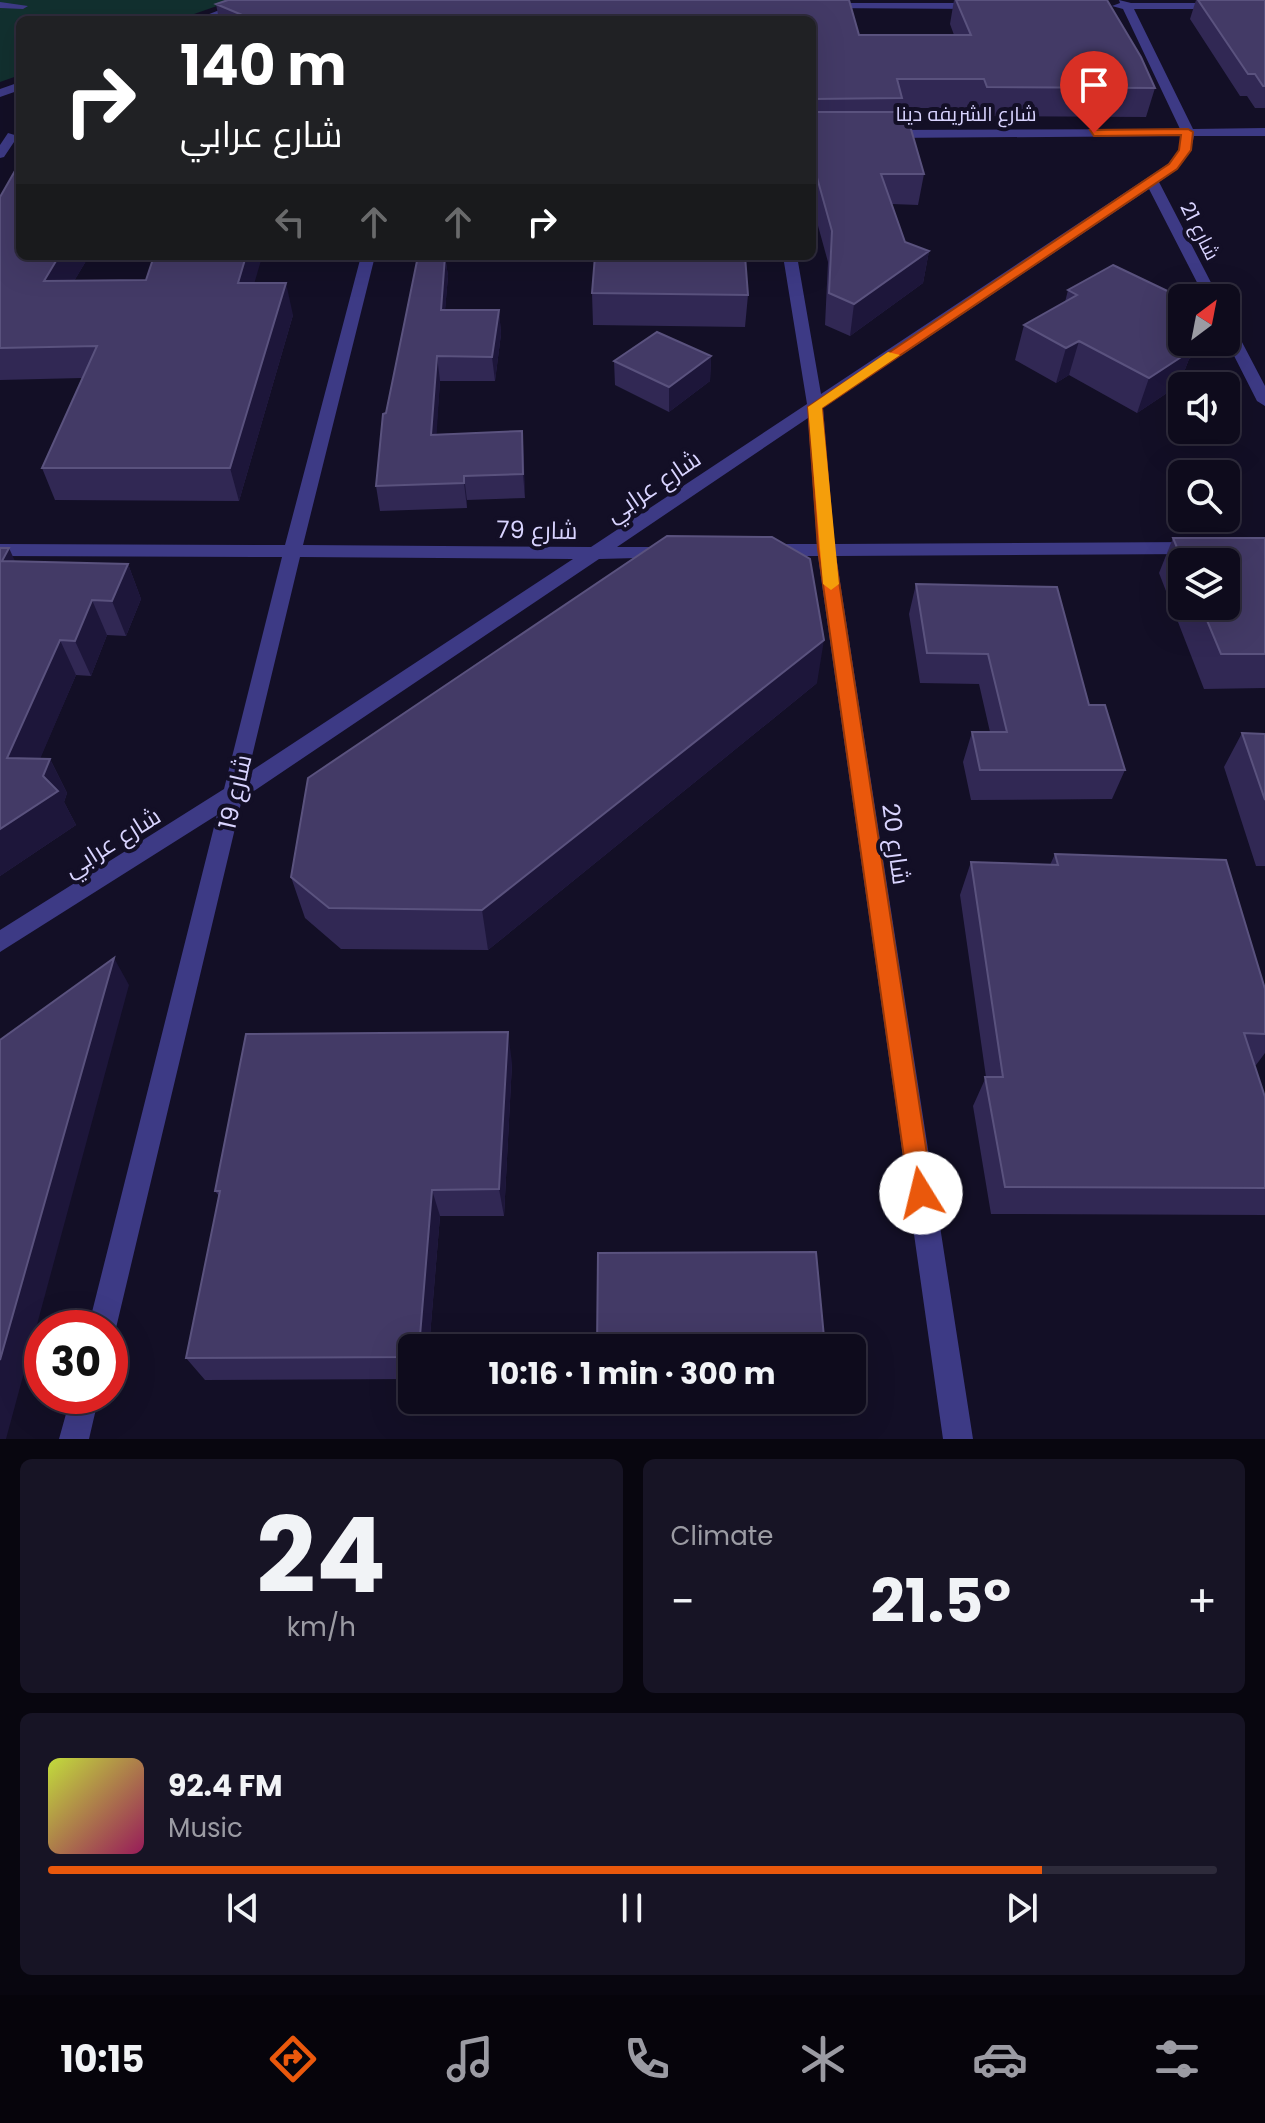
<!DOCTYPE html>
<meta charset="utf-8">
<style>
body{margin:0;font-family:Poppins,Cairo,sans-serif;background:#171425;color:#f1f3f6;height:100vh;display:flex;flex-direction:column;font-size:30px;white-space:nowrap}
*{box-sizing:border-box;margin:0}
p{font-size:26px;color:#9b9ba3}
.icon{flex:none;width:44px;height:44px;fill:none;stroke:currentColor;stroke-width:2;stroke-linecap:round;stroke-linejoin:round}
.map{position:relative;height:1439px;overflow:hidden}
.details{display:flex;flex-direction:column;gap:20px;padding:20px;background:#08060f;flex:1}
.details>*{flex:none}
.guide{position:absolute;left:16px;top:16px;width:800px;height:244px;border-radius:12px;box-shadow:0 8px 32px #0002,0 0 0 2px #2e2b3b;background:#202124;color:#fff;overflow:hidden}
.needle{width:52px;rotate:32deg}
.controls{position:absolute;left:1168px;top:284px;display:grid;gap:16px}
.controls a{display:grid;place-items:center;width:72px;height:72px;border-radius:12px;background:#0e0b1c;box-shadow:0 8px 32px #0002,0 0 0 2px #2e2b3b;font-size:40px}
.speed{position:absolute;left:24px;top:1310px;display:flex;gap:16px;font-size:40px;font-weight:700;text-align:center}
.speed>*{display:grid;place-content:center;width:104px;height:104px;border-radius:50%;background:#0e0b1c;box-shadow:0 8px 32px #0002,0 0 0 2px #2e2b3b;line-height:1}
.speed .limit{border:12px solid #d22;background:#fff;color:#111}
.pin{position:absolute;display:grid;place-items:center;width:68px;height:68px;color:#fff;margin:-82px -34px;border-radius:50% 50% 50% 0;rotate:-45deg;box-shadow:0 0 8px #0007}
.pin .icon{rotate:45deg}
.me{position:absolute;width:88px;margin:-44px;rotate:351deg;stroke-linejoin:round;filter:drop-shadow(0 0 6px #0008)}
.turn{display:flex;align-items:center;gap:28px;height:168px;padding:0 32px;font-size:36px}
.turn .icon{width:104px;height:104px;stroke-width:2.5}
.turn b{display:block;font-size:56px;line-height:68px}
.lanes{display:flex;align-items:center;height:76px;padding:0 32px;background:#0003;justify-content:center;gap:40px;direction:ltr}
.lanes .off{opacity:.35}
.big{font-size:60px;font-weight:700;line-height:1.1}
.details .card{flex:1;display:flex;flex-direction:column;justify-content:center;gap:12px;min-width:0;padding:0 28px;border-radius:12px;background:#171425}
.details .dial{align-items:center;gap:0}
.dial b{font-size:104px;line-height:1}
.song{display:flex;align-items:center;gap:24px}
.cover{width:96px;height:96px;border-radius:12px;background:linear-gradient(135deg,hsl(70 70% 55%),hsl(330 70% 35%))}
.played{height:8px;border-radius:4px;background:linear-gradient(90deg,#ea580c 85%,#2e2b3b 85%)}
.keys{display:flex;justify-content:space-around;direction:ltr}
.heat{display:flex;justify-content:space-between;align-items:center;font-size:44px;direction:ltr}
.details .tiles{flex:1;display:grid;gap:20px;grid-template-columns:1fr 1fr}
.card:last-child{grid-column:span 2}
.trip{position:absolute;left:398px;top:1334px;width:468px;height:80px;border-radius:12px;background:#0e0b1c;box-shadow:0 8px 32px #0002,0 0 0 2px #2e2b3b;font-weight:700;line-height:80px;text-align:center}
.menu{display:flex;height:128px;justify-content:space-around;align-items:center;background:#06040b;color:#9b9ba3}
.menu .icon{width:56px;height:56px}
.menu .active{color:#ea580c}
.menu b{font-size:36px;color:#f1f3f6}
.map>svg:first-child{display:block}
.green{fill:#12302f}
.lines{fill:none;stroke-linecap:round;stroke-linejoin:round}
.minor{fill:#3d3a85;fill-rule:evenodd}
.wall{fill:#312854;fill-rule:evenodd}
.shaded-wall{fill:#1d163a}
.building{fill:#433a66;stroke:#5a527e;stroke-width:2}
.route{fill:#ea580c;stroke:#983908;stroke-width:2}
.slow{fill:#f59e0b}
.labels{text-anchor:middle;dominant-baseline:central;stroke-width:8;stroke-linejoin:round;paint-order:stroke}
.far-street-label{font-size:20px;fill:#d9d4ff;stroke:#130f26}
.street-label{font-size:24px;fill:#d9d4ff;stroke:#130f26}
</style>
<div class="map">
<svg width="1265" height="1439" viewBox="0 0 1265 1439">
<rect width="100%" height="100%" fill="#130f26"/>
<path class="green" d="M0,0h234l-57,20h-157v55l-20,7z"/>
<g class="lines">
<path class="minor" d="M245,0h15l-51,20h-15z
M1119,0l12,3h134v6h-131l59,120 72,-1v8h-71c-4,23 -17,34 -35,46l60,116h-14l-56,-109 -326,219 11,136 359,-2 9,6 -9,6 -357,2 137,883h-30l-125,-883h-49l-9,-6 9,-6h48l-9,-126 -191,129h52l6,2 3,4 -3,4 -76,2 -357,240 -126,529 -6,11v-11h-22l129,-513 -217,137v-22l224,-141 58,-232 -282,-1v-12l285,1 76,-289h14l-72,289 288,2 216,-143 -24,-148h14l24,138 347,-230 11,-14 2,-14 -293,2 -6,-4 6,-4 292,-1 -57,-120 -11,-3 8,-3zM300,557l273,2 -325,214z
M0,2l28,4 -5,3 -23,-1z
M825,3h152l5,3 -5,3 -156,-1v-4z
M20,82v8l-20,7v-8z
M8,133l10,3 -14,21 -4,1v-13z
M1226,321l7,4 32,61v20l-8,-5 -31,-61z
M71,1396h28l-10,43h-30z"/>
</g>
<path class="wall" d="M228,0h621l10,35h95l-4,-11 4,-24h153l34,57 14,31 -9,29 -165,-1 -3,-8h-77l-1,4h6l18,62 -6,31 -26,-1 13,38 24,9 -6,32 -73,53 -25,-11 3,-63 -16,-58v-184h-593l-3,-16z
M1196,0h69v108h-10l-8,-12h-7l-50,-77z
M0,197l20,59h69l-15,25 181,2 38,32 -54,186 -184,-1 -13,-32 40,-90 -82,2z
M418,256h27l3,20 -3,34h54l2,24 -6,47h-55l-4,53 86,-3 3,67 -58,2v8l-87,3 -4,-25 10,-73z
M1068,290l114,52h25l-3,8 -15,9 -10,26 -42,28 -68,-38 -13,8 -41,-23 9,-35 41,-23z
M592,293l156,2 -3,32 -152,-2z
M711,356l-1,25 -41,31 -54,-27 -1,-24z
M1173,538h92v150l-61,1 -45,-116zM1182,562h44v44h-44z
M15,561l113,3 13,35 -15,37 -19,-1 -16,41 -15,-1 -36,83 10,1 17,34 -3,9 12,23 -76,51z
M916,584l173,121 36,65 -13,29 -141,1 -8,-38 9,-30h18l-11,-48 -59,-1 -11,-69z
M817,683l-329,267 -147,-1 -36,-31 -14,-41z
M1242,733l23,1v132h-9l-32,-99z
M1055,854l210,135v64l-9,12h-2l11,32v118l-274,-1 -18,-108 13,-29 -26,-182 11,-33 79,3z
M512,1063l-8,153h-64l-11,132h-17v31l-207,1 -19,-22 33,-162 -4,-5z"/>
<path class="shaded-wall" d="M929,251l-6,32 -73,53 4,-32z
M59,256h30l-34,57 -11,-32z
M246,256l16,1 -17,58 -7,-32z
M445,256l3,20 -5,58 -2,-24z
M286,283l7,32 -54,186 -9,-33z
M499,310l2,24 -6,47 -3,-24z
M1182,337v5h25l-3,8 -15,9 -10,26 -42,28 12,-35 26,-36z
M1079,341l-10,34 -13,8 10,-35z
M437,356l3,25 -5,78 -4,-24z
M711,356l-1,25 -41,31v-25z
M522,431l2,25 1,42 -2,-24z
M464,476l3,24v8l-3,-25z
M9,548l16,35 -23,-22z
M128,564l13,35 -15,37 -14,-35z
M92,600l15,35 -16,41 -16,-35z
M60,640l16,35 -50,117 -19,-34z
M824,640l-7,43 -329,267 -6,-40z
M50,759l17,34 -3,9 12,23 -76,51v-47z
M114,958l15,27 -123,454h-6v-79z
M508,1032l4,31 -8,153 -5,-27z
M432,1190l8,26 -11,132h-10z"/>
<path class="building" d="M228,0h621l10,35h112l-15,-35h151l34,57 14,31 -168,-1 -3,-8h-87l5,19 -89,1 2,13h91l18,62h-43l24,68 24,9 -75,53 -25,-11 3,-62 -16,-57h-4v-154h-558l-38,-16z
M1198,0h67v86h-2l-8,-12h-7z
M20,162v94h39l-15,25 102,-1 8,-24h92l-8,27h48l-56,185h-188l55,-122 -97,2v-151z
M418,256h27l-4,54h58l-7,47 -55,-1 -6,79 91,-4 1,43 -59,2v7l-88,3 7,-72 3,-1z
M595,256h150l3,39 -156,-2z
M1113,265l69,33v39l-7,5 17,8 -43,28 -70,-37 -13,7 -42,-23 53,-30 -9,-5z
M657,332l54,24 -42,31 -55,-26z
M667,536l105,1 38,22 14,81 -342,270 -153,-2 -38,-31 17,-99z
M1173,538h92v116h-44l-20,-48h25v-44h-43z
M0,548h9l-7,13 126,3 -16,37 -20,-1 -17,41 -15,-1 -53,118 43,1 -7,17 15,15 -58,38z
M916,584l141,3 32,118h16l20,65h-145l-8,-38h35l-19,-78 -61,-1z
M1242,733l23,1v66z
M1055,854l171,6 39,129v45l-21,-1 21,64v91l-260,-1 -20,-110h18l-32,-215 87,3z
M114,958l-114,402v-320z
M508,1032l-9,157 -67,1 -13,158h-7v9l-226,1 34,-167h-5l31,-157z
M816,1252l9,96h-228l1,-95z"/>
<path class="route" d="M1188,129l5,3 -2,18 -14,19 -355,239 12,141 99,644 -3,9 -9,3 -8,-3 -4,-9 -91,-644 -10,-142 361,-243 10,-14 2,-15 -87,1 -4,-6z"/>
<path class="slow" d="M888,352l12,3 -78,53 17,176 -8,6 -8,-6 -15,-177z"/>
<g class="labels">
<g class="far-street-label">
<text x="966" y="114">شارع الشريفه دينا</text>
<text transform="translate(1200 231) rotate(63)">شارع 21</text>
</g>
<g class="street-label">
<text transform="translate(653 486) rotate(-34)">شارع عرابي</text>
<text transform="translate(537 530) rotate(1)">شارع 79</text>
<text transform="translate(235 792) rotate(-77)">شارع 19</text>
<text transform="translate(112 842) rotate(-32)">شارع عرابي</text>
<text transform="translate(896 844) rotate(82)">شارع 20</text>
</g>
</g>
</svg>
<div class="controls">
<a><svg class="needle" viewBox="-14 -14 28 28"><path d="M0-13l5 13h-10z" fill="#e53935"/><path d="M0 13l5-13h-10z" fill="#9b9ba3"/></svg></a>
<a><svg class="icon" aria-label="sound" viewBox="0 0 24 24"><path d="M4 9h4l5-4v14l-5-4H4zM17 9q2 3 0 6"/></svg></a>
<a><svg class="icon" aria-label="search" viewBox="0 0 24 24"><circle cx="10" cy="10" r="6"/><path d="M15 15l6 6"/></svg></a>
<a><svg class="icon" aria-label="layers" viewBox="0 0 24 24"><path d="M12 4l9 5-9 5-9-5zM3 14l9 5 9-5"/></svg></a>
</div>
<div class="speed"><div class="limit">30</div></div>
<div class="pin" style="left:1094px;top:133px;background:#d93025"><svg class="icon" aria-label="arrive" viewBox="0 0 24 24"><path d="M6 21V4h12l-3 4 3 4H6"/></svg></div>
<svg class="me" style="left:921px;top:1193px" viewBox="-20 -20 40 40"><circle r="19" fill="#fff"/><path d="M0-13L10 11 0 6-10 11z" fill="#ea580c"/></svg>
<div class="trip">10:16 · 1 min · 300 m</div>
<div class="guide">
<div class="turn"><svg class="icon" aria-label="right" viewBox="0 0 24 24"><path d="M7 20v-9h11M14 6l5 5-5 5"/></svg><div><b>140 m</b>شارع عرابي</div></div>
<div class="lanes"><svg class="icon off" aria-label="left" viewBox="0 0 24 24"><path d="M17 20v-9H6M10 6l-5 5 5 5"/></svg><svg class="icon off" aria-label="ahead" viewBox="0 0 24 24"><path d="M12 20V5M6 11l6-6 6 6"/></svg><svg class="icon off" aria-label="ahead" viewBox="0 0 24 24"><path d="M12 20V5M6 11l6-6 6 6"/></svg><svg class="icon" aria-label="right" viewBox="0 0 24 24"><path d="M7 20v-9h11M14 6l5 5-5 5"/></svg></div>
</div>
</div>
<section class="details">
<div class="tiles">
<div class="card dial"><b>24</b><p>km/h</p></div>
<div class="card"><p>Climate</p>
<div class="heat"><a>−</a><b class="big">21.5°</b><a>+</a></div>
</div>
<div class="card">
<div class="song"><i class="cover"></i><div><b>92.4 FM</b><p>Music</p></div></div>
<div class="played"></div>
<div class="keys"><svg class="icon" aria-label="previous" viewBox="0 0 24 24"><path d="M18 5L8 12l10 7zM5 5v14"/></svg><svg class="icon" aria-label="pause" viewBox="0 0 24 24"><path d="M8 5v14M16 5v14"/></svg><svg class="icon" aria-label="next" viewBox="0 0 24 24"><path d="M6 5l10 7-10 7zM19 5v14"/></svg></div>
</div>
</div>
</section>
<nav class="menu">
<b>10:15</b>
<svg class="icon active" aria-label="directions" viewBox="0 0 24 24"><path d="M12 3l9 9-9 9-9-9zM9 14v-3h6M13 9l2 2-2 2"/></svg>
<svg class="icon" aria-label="music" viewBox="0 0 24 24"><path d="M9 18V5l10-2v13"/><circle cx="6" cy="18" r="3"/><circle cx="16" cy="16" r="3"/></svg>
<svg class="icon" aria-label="phone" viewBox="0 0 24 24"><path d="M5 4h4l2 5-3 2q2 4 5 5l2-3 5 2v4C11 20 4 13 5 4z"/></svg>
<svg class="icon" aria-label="climate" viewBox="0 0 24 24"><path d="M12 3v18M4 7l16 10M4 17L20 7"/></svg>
<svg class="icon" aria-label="car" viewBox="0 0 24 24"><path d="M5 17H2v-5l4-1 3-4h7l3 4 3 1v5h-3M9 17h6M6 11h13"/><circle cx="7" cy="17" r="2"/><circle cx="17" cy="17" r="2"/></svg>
<svg class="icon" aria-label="filters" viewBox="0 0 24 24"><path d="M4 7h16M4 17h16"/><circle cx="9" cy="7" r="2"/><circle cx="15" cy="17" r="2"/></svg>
</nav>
